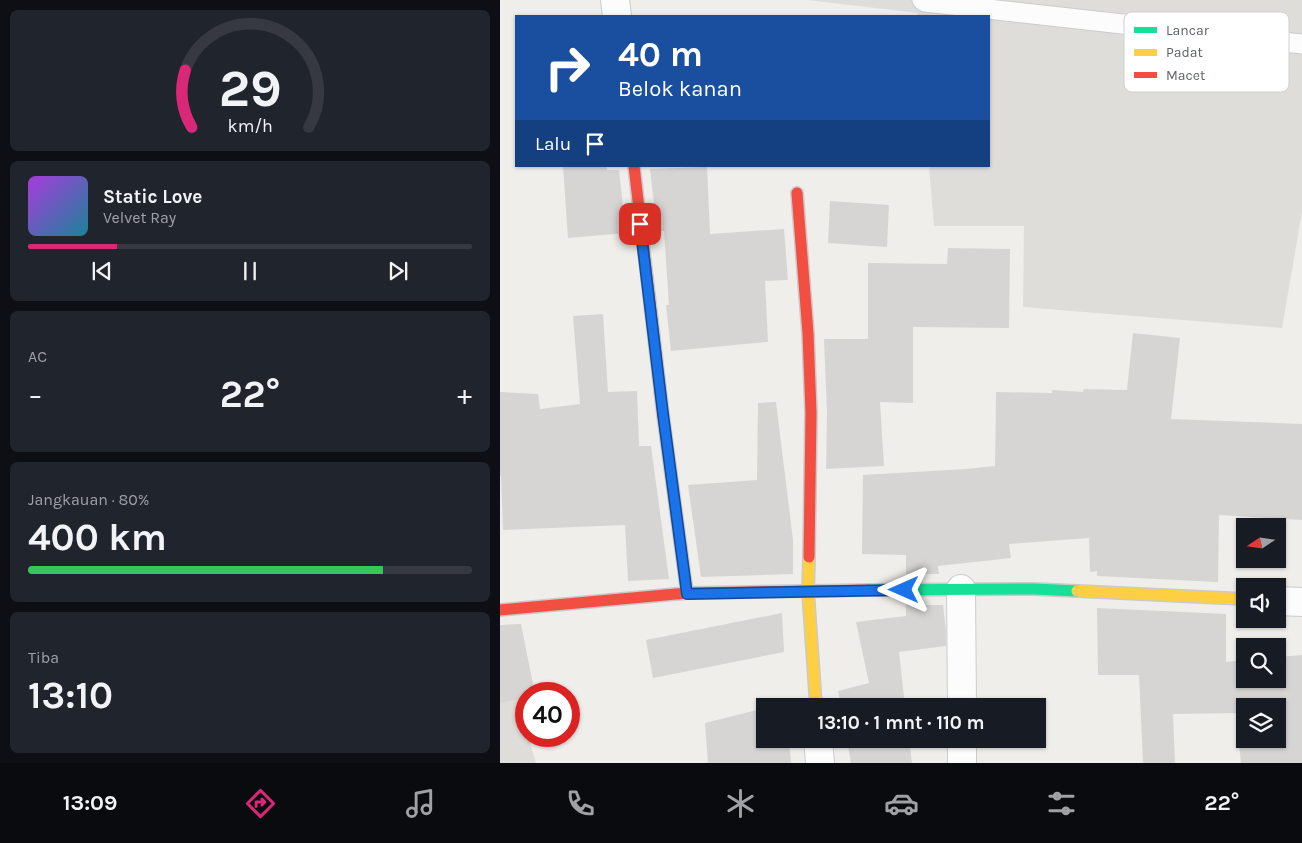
<!DOCTYPE html>
<html lang="id">
<meta charset="utf-8">
<style>
body{margin:0;font-family:Karla,sans-serif;background:#20242c;color:#f1f3f6;height:100vh;display:flex;flex-direction:column;font-size:19px;white-space:nowrap}
*{box-sizing:border-box;margin:0}
p{font-size:16px;color:#9ea1a6}
.icon{flex:none;width:28px;height:28px;fill:none;stroke:currentColor;stroke-width:2;stroke-linecap:round;stroke-linejoin:round}
.map{position:relative;flex:1;overflow:hidden}
.drawer{display:flex;flex-direction:column;gap:10px;padding:10px;background:#0d0f14;width:500px}
.drawer>*{flex:none}
.banner{position:absolute;left:15px;top:15px;width:475px;height:152px;border-radius:0px;box-shadow:0 1px 4px #0004;background:#1a4fa0;color:#fff;overflow:hidden}
.needle{width:32px;rotate:257deg}
.tools{position:absolute;left:736px;top:518px;display:grid;gap:10px}
.tools a{display:grid;place-items:center;width:50px;height:50px;border-radius:0px;background:#171b24;box-shadow:0 1px 4px #0004;font-size:25px}
.speed{position:absolute;left:15px;top:682px;display:flex;gap:10px;font-size:25px;font-weight:700;text-align:center}
.speed>*{display:grid;place-content:center;width:65px;height:65px;border-radius:50%;background:#171b24;box-shadow:0 1px 4px #0004;line-height:1}
.speed .limit{border:8px solid #d22;background:#fff;color:#111}
.pin{position:absolute;display:grid;place-items:center;width:42px;height:42px;color:#fff;margin:-21px;border-radius:10px;box-shadow:0 2px 8px #0006}
.me{position:absolute;width:55px;margin:-28px;rotate:270deg;stroke-linejoin:round;filter:drop-shadow(0 0 4px #0008)}
.turn{display:flex;align-items:center;gap:18px;height:105px;padding:0 20px;font-size:22px}
.turn .icon{width:65px;height:65px;stroke-width:2.5}
.turn b{display:block;font-size:35px;line-height:42px}
.then{display:flex;align-items:center;height:48px;padding:0 20px;background:#0003;gap:10px;font-size:19px}
.big{font-size:38px;font-weight:700;line-height:1.1}
.drawer .widget{flex:1;display:flex;flex-direction:column;justify-content:center;gap:8px;min-width:0;padding:0 18px;border-radius:8px;background:#20242c}
.drawer .dial{align-items:center;gap:0}
.dial svg{height:130px;overflow:visible;fill:none;stroke:#363941;stroke-width:7;stroke-linecap:round;text-anchor:middle}
.dial text{fill:#f1f3f6;stroke:none}
.song{display:flex;align-items:center;gap:15px}
.cover{width:60px;height:60px;border-radius:8px;background:linear-gradient(135deg,hsl(280 70% 55%),hsl(190 70% 35%))}
.played{height:5px;border-radius:2px;background:linear-gradient(90deg,#db2777 20%,#363941 20%)}
.keys{display:flex;justify-content:space-around;direction:ltr}
.heat{display:flex;justify-content:space-between;align-items:center;font-size:28px;direction:ltr}
.charge{height:8px;border-radius:4px;background:linear-gradient(90deg,#34c759 80%,#363941 0)}
.trip{position:absolute;left:256px;top:698px;width:290px;height:50px;border-radius:0px;background:#171b24;box-shadow:0 1px 4px #0004;font-weight:700;line-height:50px;text-align:center}
.tabs{display:flex;height:80px;justify-content:space-around;align-items:center;background:#090b0e;color:#9ea1a6}
.tabs .icon{width:35px;height:35px}
.tabs .selected{color:#db2777}
.tabs b{font-size:22px;color:#f1f3f6}
main{display:flex;flex:1;min-height:0}
.map>svg:first-child{display:block}
.industrial{fill:#dfddda}
.building{fill:#d6d5d3;fill-rule:evenodd}
.lines{fill:none;stroke-linecap:round;stroke-linejoin:round}
.lane-casing{stroke:#cbcccc;stroke-width:21}
.street-casing{stroke:#cbcccc;stroke-width:30}
.fast-casing{stroke:#cacacb;stroke-width:14}
.slow-casing{stroke:#cacacb;stroke-width:14}
.jam-casing{stroke:#cacacb;stroke-width:14}
.lane{stroke:#fdfcfc;stroke-width:19}
.street{stroke:#fdfcfc;stroke-width:28}
.fast{stroke:#16e098;stroke-width:11}
.slow{stroke:#ffcf43;stroke-width:11}
.jam{stroke:#f24e42;stroke-width:11}
.route-casing{stroke:#114b97;stroke-width:12}
.route{stroke:#1a73e8;stroke-width:9}
.key{fill:#fff;stroke:#cfd0d2;stroke-width:1}
.key-label{font-size:14px;fill:#5f6368}
</style>
<main>
<section class="drawer">
<div class="widget dial"><svg viewBox="0 0 100 80">
<path d="M14 69A42 42 0 1 1 86 69"/>
<path d="M14 69A42 42 0 0 1 10 34" stroke="#db2777"/>
<text x="50" y="56" font-size="32" font-weight="700">29</text>
<text x="50" y="72" font-size="11">km/h</text>
</svg></div>
<div class="widget">
<div class="song"><i class="cover"></i><div><b>Static Love</b><p>Velvet Ray</p></div></div>
<div class="played"></div>
<div class="keys"><svg class="icon" aria-label="previous" viewBox="0 0 24 24"><path d="M18 5L8 12l10 7zM5 5v14"/></svg><svg class="icon" aria-label="pause" viewBox="0 0 24 24"><path d="M8 5v14M16 5v14"/></svg><svg class="icon" aria-label="next" viewBox="0 0 24 24"><path d="M6 5l10 7-10 7zM19 5v14"/></svg></div>
</div>
<div class="widget"><p>AC</p>
<div class="heat"><a>−</a><b class="big">22°</b><a>+</a></div>
</div>
<div class="widget"><p>Jangkauan · 80%</p><b class="big">400 km</b><div class="charge"></div></div>
<div class="widget"><p>Tiba</p><b class="big">13:10</b></div>
</section>
<div class="map">
<svg width="802" height="763" viewBox="0 0 802 763">
<rect width="100%" height="100%" fill="#efeeea"/>
<path class="industrial" d="M307,0h495v212l-20,116 -259,-21 1,-81h-90l-5,-60h60v-150h-71v-3z
M0,639l26,92v5h2l8,27h-36z"/>
<path class="building" d="M63,166h44v4h12l7,63 -58,5z
M207,167l3,67 74,-5 4,51 -23,1 3,61 -97,9 -5,-46h3l-5,-74h-7l-7,-62z
M330,201l59,4 -2,42 -59,-4z
M448,248l62,1 -1,79 -96,-1v76l-33,-1 4,64 -58,3 1,-56 -3,-74h44v-76l79,1z
M103,314l5,78 29,-1 2,55h12l18,133 -41,2 -3,-56 -122,5 -2,-54h-1v-84l38,2 2,15 40,-5 -7,-88z
M633,333l47,5 -9,81 131,5v96l-83,-5 -1,67 -121,-6v-5l-7,1 -1,-34 -80,6 2,14 -73,8 1,8h-33v-19l-44,-1 1,-79 103,-6 29,-3 1,-74 56,1v-3l31,2 1,-3 43,1z
M276,402l17,138v34l-92,3 -13,-92 69,-5 1,-77z
M406,605h37l3,26v15l-47,6 6,54h-64l-3,-15 31,-8 -13,-61 50,-6z
M597,608l129,6v48l19,-2v19h33v-22l24,-2v108h-61l-5,-50 -63,1 2,49h-32l-4,-88h-41zM745,706h33v33h-33z
M282,613l2,39 -131,26 -7,-38z
M21,624l14,70h-9v4l-26,5v-78z
M265,708v31h24l2,24h-83l-3,-40z
M347,739h62l3,24h-61z"/>
<g class="lines">
<defs>
<path id="lane" d="M422,0l3,2 377,42"/>
<path id="street" d="M115,0l2,16
M461,589l1,117
M778,601l24,1
M318,739l2,24
M462,739v24"/>
<path id="fast" d="M369,590l165,-1 43,2"/>
<path id="slow" d="M309,557l-1,34 8,115
M577,591l168,8"/>
<path id="jam" d="M134,166l29,249 24,178
M297,193l11,140 3,80 -2,144
M0,610l187,-17 182,-3"/>
</defs>
<use href="#lane" class="lane-casing"/>
<use href="#street" class="street-casing"/>
<use href="#fast" class="fast-casing"/>
<use href="#slow" class="slow-casing"/>
<use href="#jam" class="jam-casing"/>
<use href="#lane" class="lane"/>
<use href="#street" class="street"/>
<use href="#fast" class="fast"/>
<use href="#slow" class="slow"/>
<use href="#jam" class="jam"/>
</g>
<g class="lines">
<defs>
<path id="route" d="M140,224l23,190 24,180 217,-4"/>
</defs>
<use href="#route" class="route-casing"/>
<use href="#route" class="route"/>
</g>
<rect x="624" y="12" width="165" height="80" rx="8" class="key"/>
<rect x="634" y="27" width="23" height="6" fill="#16e098"/>
<rect x="634" y="49" width="23" height="7" fill="#ffcf43"/>
<rect x="634" y="72" width="23" height="6" fill="#f24e42"/>
<g class="key-label">
<text x="666" y="35">Lancar</text>
<text x="666" y="57">Padat</text>
<text x="666" y="80">Macet</text>
</g>
</svg>
<div class="tools">
<a><svg class="needle" viewBox="-14 -14 28 28"><path d="M0-13l5 13h-10z" fill="#e53935"/><path d="M0 13l5-13h-10z" fill="#9ea1a6"/></svg></a>
<a><svg class="icon" aria-label="sound" viewBox="0 0 24 24"><path d="M4 9h4l5-4v14l-5-4H4zM17 9q2 3 0 6"/></svg></a>
<a><svg class="icon" aria-label="search" viewBox="0 0 24 24"><circle cx="10" cy="10" r="6"/><path d="M15 15l6 6"/></svg></a>
<a><svg class="icon" aria-label="layers" viewBox="0 0 24 24"><path d="M12 4l9 5-9 5-9-5zM3 14l9 5 9-5"/></svg></a>
</div>
<div class="speed"><div class="limit">40</div></div>
<div class="pin" style="left:140px;top:224px;background:#d93025"><svg class="icon" aria-label="arrive" viewBox="0 0 24 24"><path d="M6 21V4h12l-3 4 3 4H6"/></svg></div>
<svg class="me" style="left:404px;top:590px" viewBox="-20 -20 40 40"><path d="M0-17L14 15 0 8-14 15z" fill="#1a73e8" stroke="#fff" stroke-width="4"/></svg>
<div class="trip">13:10 · 1 mnt · 110 m</div>
<div class="banner">
<div class="turn"><svg class="icon" aria-label="right" viewBox="0 0 24 24"><path d="M7 20v-9h11M14 6l5 5-5 5"/></svg><div><b>40 m</b>Belok kanan</div></div>
<div class="then">Lalu<svg class="icon" aria-label="arrive" viewBox="0 0 24 24"><path d="M6 21V4h12l-3 4 3 4H6"/></svg></div>
</div>
</div>
</main>
<nav class="tabs">
<b>13:09</b>
<svg class="icon selected" aria-label="directions" viewBox="0 0 24 24"><path d="M12 3l9 9-9 9-9-9zM9 14v-3h6M13 9l2 2-2 2"/></svg>
<svg class="icon" aria-label="music" viewBox="0 0 24 24"><path d="M9 18V5l10-2v13"/><circle cx="6" cy="18" r="3"/><circle cx="16" cy="16" r="3"/></svg>
<svg class="icon" aria-label="phone" viewBox="0 0 24 24"><path d="M5 4h4l2 5-3 2q2 4 5 5l2-3 5 2v4C11 20 4 13 5 4z"/></svg>
<svg class="icon" aria-label="climate" viewBox="0 0 24 24"><path d="M12 3v18M4 7l16 10M4 17L20 7"/></svg>
<svg class="icon" aria-label="car" viewBox="0 0 24 24"><path d="M5 17H2v-5l4-1 3-4h7l3 4 3 1v5h-3M9 17h6M6 11h13"/><circle cx="7" cy="17" r="2"/><circle cx="17" cy="17" r="2"/></svg>
<svg class="icon" aria-label="filters" viewBox="0 0 24 24"><path d="M4 7h16M4 17h16"/><circle cx="9" cy="7" r="2"/><circle cx="15" cy="17" r="2"/></svg>
<b>22°</b>
</nav>
